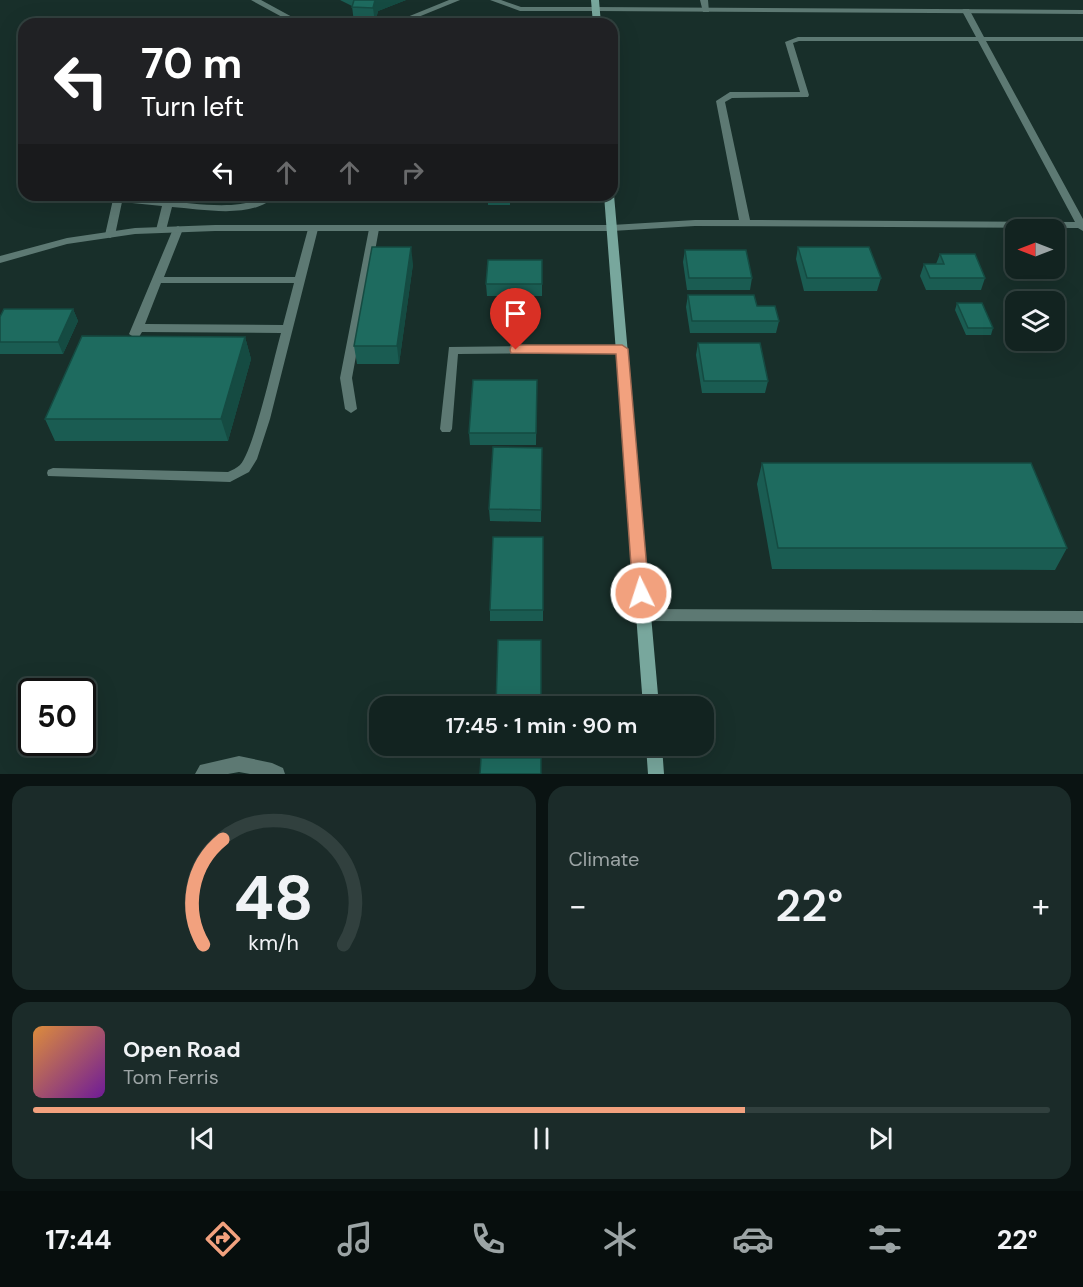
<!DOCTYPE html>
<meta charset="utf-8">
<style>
body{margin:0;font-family:"DM Sans",sans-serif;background:#1b2b29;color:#f1f3f6;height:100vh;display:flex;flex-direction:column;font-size:22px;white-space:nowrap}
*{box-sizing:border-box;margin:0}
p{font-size:20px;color:#9ca4a5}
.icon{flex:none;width:33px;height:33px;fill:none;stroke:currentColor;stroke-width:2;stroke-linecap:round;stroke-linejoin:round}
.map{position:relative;height:774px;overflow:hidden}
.details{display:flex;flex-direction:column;gap:12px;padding:12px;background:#0a1312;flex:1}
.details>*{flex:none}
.guide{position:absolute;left:18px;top:18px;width:600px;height:183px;border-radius:18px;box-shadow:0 6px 24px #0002,0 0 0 2px #31403e;background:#202124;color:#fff;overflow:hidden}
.needle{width:39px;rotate:270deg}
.fabs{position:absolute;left:1005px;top:219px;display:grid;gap:12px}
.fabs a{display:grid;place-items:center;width:60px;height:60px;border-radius:12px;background:#122320;box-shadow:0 6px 24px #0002,0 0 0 2px #31403e;font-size:30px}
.speed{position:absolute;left:18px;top:678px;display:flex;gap:12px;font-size:30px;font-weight:700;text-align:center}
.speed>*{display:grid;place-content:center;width:78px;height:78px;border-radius:50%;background:#122320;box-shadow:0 6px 24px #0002,0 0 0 2px #31403e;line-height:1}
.speed .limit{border:3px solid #111;border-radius:9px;background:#fff;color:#111}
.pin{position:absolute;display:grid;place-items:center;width:51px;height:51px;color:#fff;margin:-62px -26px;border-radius:50% 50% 50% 0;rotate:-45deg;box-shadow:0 0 6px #0007}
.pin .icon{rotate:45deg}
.me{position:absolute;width:66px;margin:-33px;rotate:356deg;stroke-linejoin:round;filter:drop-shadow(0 0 4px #0008)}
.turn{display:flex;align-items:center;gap:21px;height:126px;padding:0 24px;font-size:27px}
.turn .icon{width:78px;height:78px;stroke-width:2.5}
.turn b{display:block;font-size:42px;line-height:51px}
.lanes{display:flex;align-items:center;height:57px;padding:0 24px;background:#0003;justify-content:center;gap:30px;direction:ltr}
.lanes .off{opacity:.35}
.big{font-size:45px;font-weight:600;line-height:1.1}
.details .tile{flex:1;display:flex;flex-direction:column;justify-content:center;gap:9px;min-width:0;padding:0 21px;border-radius:18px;background:#1b2b29}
.details .dial{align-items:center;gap:0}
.dial svg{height:156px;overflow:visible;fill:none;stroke:#31403e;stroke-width:7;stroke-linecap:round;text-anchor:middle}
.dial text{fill:#f1f3f6;stroke:none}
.song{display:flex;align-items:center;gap:18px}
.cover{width:72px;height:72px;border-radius:9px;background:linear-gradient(135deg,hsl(30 70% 55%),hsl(280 70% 35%))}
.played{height:6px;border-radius:3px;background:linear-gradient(90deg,#f2a17e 70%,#31403e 70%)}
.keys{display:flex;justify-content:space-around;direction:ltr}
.heat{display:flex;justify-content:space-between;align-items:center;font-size:33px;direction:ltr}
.details .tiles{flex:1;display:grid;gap:12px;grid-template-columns:1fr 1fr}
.tile:last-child{grid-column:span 2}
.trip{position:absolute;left:369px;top:696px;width:345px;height:60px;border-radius:18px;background:#122320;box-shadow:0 6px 24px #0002,0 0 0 2px #31403e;font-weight:600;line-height:60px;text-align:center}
.menu{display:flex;height:96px;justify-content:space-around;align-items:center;background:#070e0d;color:#9ca4a5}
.menu .icon{width:42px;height:42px}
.menu .selected{color:#f2a17e}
.menu b{font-size:27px;color:#f1f3f6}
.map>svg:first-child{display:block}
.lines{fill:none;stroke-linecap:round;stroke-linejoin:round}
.lane{fill:#5d7973;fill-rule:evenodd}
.street{fill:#5d7973;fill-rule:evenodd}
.secondary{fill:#78a79d;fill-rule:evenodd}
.wall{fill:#1a5c52}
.shaded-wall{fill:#154b42}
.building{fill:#1e6b5f;stroke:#154b42;stroke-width:1.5}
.route{fill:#f2a17e;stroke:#9d6952;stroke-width:1.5}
</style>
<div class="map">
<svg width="1083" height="774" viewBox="0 0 1083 774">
<rect width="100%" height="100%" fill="#182f2a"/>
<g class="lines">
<path class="lane" d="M251,0h10l44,24h-10z
M449,0h11l-59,24h-11z
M490,0h11l20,7h75l4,2 -4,2h-76z
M700,0h8l1,12h-6z
M963,9h6l15,28h99v4h-97l97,178v12l-5,-3 -383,-2 -83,5 -5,-3 5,-3 83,-5h44l-23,-119 14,-9h70l-15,-50 13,-5h178l-14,-26zM799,41h179l97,181 -325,-2 -25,-118 7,-4 76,-1 1,-2 -16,-52z
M114,195c32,0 125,23 151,0h11c-22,25 -74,14 -104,12l-6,23 -5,3 -5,-3 6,-24 -40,-4 -7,33 -5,3 -5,-3z
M178,226l5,3 -19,48h131l13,-48 5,-3 5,3 -48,190 -13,40 -8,13 -19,10 -182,-6 -1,-3 1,-3 5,-2 175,4c4,-2 9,-4 12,-7 14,-15 34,-108 41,-132l-139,-1 -3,5 -4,1 -6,-4 44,-105zM161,283h133l-11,42 -138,-1z
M374,226l5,3 -27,149 5,31 -6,4 -6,-4 -5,-31 29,-149z
M622,345l4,1 2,3 -2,3 -168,2 -6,75 -2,3h-8l-2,-3 9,-82z
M643,609l440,2v12l-440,-2 -5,-2 -2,-4 2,-4z
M239,756l33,7 11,5 2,6h-35l-11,-2 -11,2h-33l5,-9z"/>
<path class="street" d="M593,7l490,3v4l-487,-3 -4,-2z
M215,225h397l5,3 -5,3h-397l-80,3 -68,10 -67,19v-7l67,-18 68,-10z"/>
<path class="secondary" d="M591,0h8l2,24h-8z
M612,193l2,2 45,511h-16l-39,-511h8z
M646,746h16l2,28h-16z"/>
</g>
<path class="wall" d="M340,0h66l-28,11 -3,12h-21l-2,-17z
M60,195h36l-1,5 -33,1z
M488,195h22v10h-22z
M798,247l83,31 -4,13h-73l-8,-32z
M685,250l67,28 -2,12h-63l-4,-28z
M940,254l45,24 -4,12h-55l-6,-14 4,-12h12z
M542,260v36h-55l-1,-12z
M413,264l-14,100h-42l-3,-18z
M688,295l69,11 22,15 -3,12h-86l-4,-26z
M957,303l36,25 -2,7h-25l-11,-25z
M73,309l5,12 -15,33h-63v-37z
M245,337l6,22 -23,82h-173l-10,-22z
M698,343l70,38 -3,12h-63l-6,-38z
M537,380l-1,65h-66l-1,-12z
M542,448l-1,74 -51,-1 -1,-12z
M762,463l305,85 -12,22 -283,-1 -15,-85z
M543,537v84h-53v-11z"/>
<path class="shaded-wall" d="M375,0h31l-28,11 -3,12 -2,-15z
M411,247l2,17 -14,100 -2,-18z
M73,309l5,12 -15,33 -5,-12z
M245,337l6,22 -23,82 -7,-22z"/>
<path class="building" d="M354,0h21l-2,8 -21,-1z
M488,195h22l-1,4h-22z
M372,247h39l-14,99h-43z
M798,247h71l12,31h-74z
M685,250h61l6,28h-63z
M940,254h35l10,24h-55l-6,-14h20z
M488,260h54v24h-56z
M688,295h66l3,11h18l4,15h-87z
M957,303h25l11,25h-25z
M4,309h69l-15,33h-58v-25z
M82,336l163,1 -24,82h-176z
M698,343h62l8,38h-64z
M473,380h64l-1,53h-67z
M493,447l49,1 -1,62 -52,-1z
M762,463h269l36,85h-289z
M493,537h50v73h-53z
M498,640h43v66h-45z
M481,758h60v16h-61z"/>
<path class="route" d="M516,345h106l6,4 21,244 -2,5 -6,2 -6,-2 -2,-5 -17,-239 -105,-1 -1,-3 1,-4z"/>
</svg>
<div class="fabs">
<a><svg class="needle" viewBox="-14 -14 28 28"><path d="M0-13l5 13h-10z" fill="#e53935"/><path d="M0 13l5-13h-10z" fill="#9ca4a5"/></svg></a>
<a><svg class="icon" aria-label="layers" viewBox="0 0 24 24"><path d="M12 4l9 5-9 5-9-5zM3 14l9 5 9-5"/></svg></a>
</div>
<div class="speed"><div class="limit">50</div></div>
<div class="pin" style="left:516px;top:350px;background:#d93025"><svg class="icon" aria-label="arrive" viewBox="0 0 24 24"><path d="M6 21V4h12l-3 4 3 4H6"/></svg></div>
<svg class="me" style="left:641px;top:593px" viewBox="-20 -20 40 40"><circle r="17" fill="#f2a17e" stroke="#fff" stroke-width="3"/><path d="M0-11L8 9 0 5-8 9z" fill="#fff"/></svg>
<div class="trip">17:45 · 1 min · 90 m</div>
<div class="guide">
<div class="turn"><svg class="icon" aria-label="left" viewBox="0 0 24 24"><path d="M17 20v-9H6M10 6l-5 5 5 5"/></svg><div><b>70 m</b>Turn left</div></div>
<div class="lanes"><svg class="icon" aria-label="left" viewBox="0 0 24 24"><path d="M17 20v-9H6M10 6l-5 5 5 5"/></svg><svg class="icon off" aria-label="ahead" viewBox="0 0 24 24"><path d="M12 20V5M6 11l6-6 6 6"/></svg><svg class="icon off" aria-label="ahead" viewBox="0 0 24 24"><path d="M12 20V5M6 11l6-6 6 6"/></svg><svg class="icon off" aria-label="right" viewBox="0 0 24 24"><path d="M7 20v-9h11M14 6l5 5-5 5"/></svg></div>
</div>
</div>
<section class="details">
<div class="tiles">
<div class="tile dial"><svg viewBox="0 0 100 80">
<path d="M14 69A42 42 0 1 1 86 69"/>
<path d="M14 69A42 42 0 0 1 24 15" stroke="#f2a17e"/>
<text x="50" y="56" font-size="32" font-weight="700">48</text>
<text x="50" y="72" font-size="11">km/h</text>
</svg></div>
<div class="tile"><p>Climate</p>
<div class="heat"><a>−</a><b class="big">22°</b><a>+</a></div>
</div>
<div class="tile">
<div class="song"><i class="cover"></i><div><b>Open Road</b><p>Tom Ferris</p></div></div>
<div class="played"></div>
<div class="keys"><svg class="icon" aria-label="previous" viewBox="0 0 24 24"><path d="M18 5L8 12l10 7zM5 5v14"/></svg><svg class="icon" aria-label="pause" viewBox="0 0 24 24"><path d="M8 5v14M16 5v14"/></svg><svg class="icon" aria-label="next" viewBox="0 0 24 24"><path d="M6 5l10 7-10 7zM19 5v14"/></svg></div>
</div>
</div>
</section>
<nav class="menu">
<b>17:44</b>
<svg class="icon selected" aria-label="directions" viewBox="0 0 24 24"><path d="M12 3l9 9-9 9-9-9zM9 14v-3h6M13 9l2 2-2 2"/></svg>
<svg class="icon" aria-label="music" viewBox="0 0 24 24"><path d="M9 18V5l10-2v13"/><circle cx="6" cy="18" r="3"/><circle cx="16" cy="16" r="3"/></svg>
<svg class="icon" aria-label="phone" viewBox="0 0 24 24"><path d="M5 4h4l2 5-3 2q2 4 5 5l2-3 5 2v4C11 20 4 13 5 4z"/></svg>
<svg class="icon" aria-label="climate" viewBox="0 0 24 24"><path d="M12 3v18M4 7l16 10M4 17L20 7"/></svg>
<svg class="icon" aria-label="car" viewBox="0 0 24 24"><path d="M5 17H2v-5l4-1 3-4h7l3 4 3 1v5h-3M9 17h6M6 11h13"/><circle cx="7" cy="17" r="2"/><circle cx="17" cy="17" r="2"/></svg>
<svg class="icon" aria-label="filters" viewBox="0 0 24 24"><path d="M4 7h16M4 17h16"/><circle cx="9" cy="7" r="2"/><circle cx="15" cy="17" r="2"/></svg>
<b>22°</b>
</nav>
